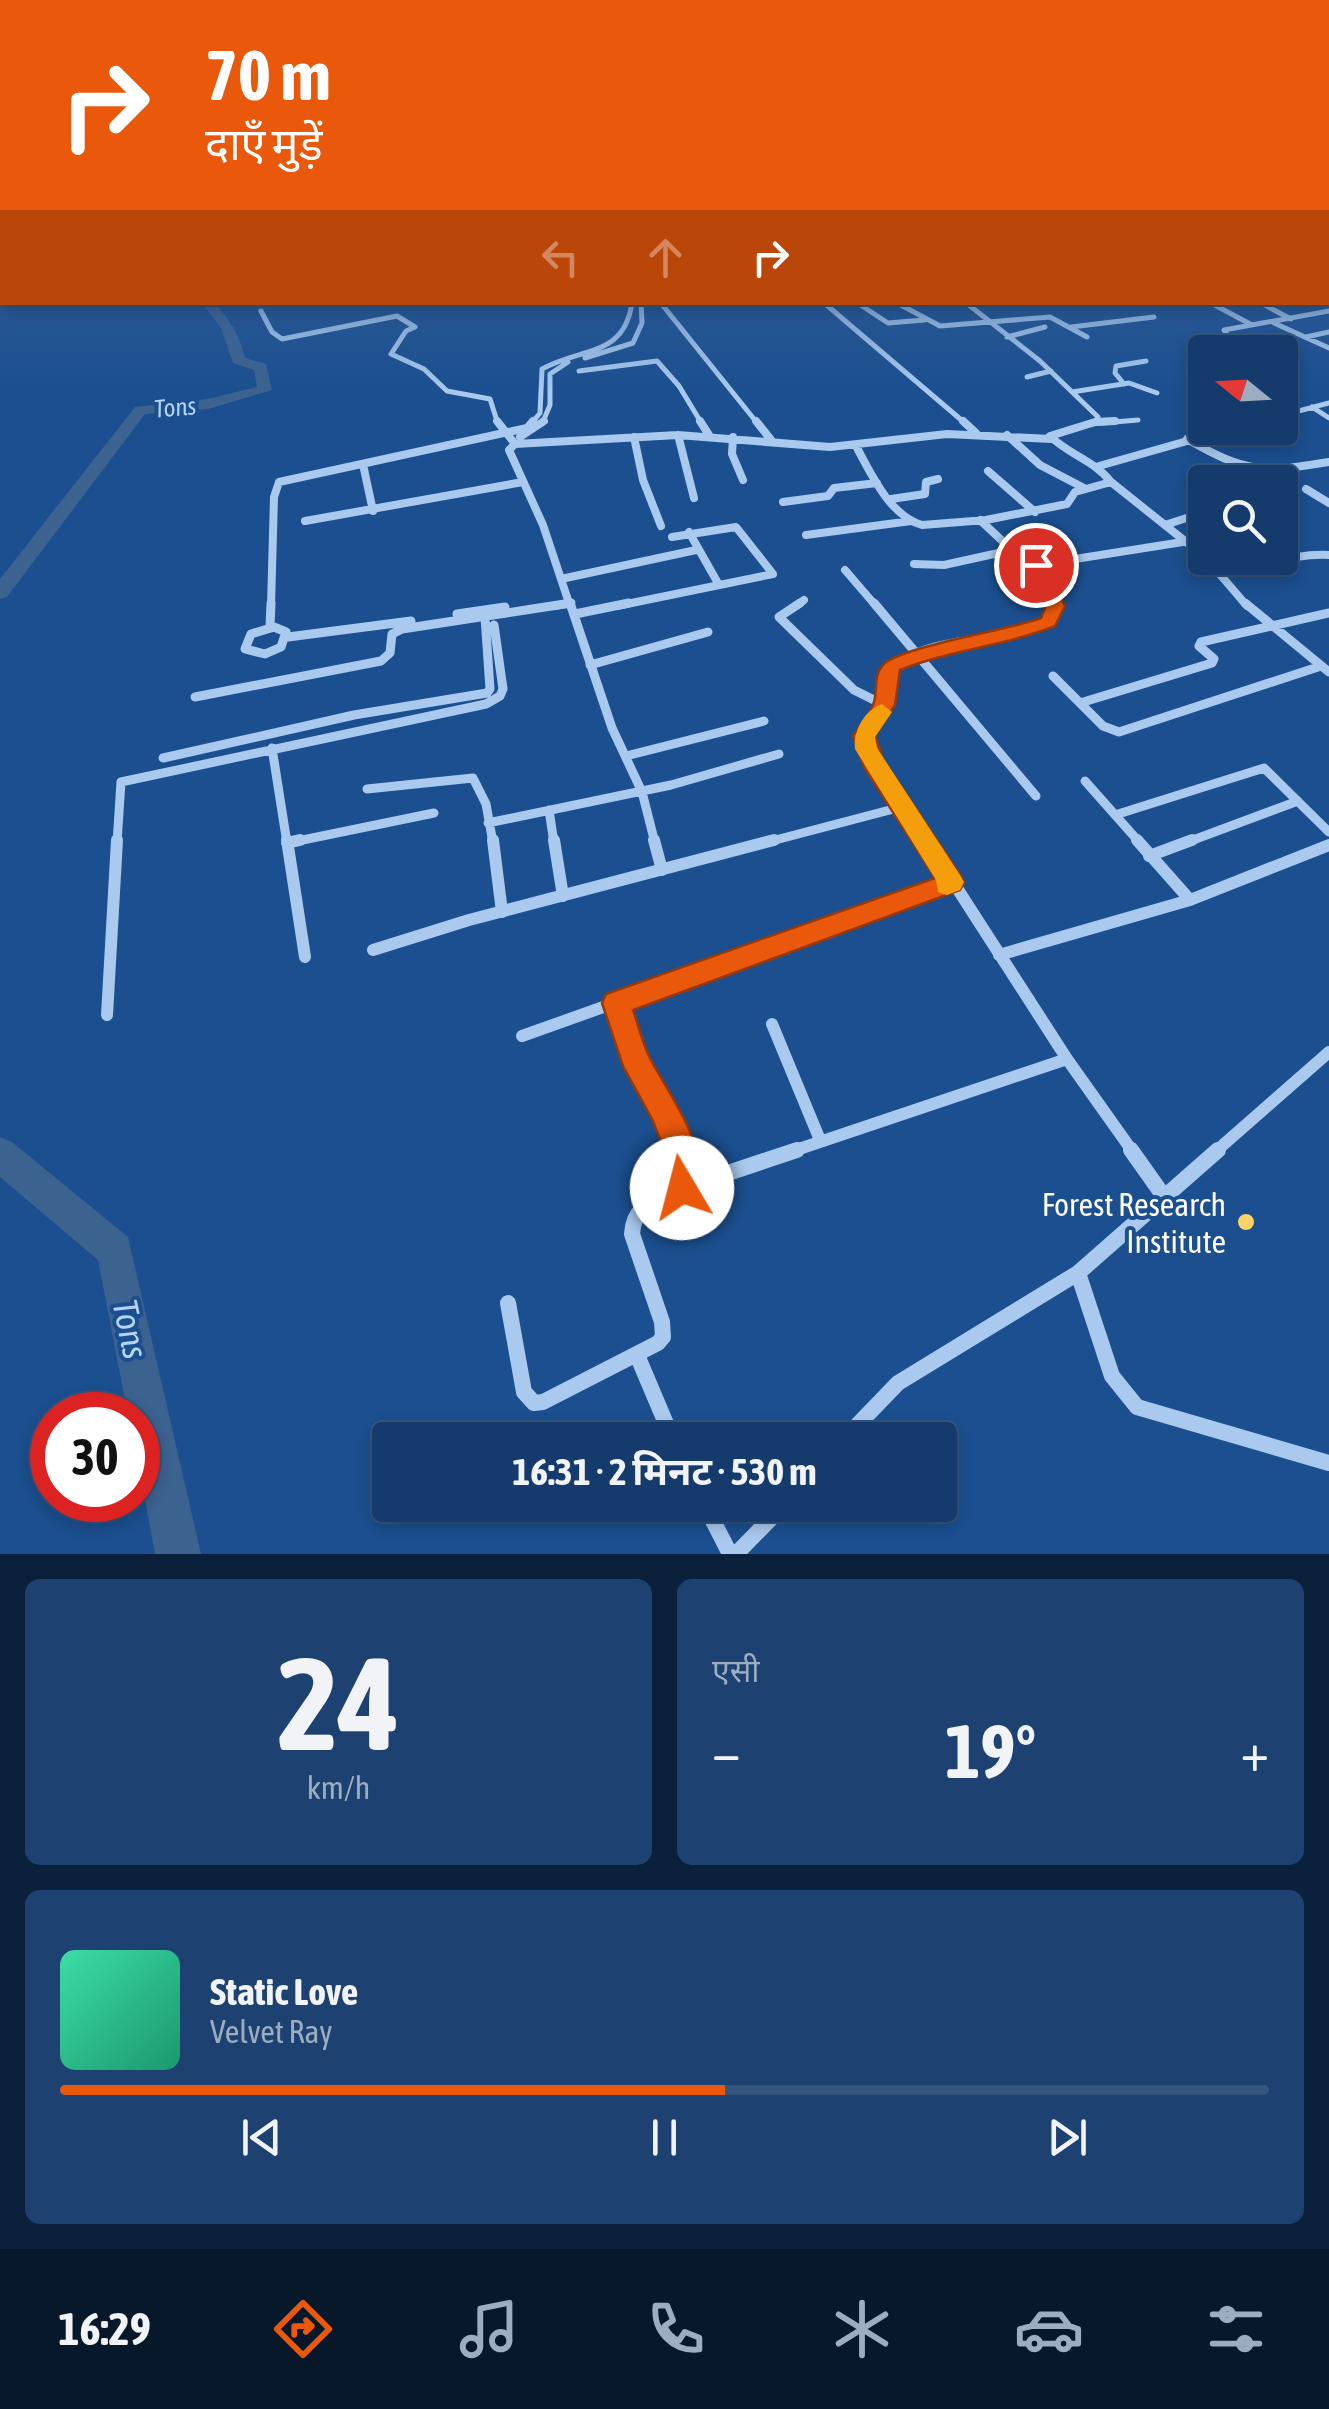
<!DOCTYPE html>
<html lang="hi">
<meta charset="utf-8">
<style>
body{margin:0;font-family:"Asap Condensed","Noto Sans Devanagari",sans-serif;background:#1d4271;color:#f1f3f6;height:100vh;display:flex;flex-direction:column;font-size:38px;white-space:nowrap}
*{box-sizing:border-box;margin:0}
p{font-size:32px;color:#9dadc1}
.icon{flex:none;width:55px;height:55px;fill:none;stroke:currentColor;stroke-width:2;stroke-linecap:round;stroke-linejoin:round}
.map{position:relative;height:1554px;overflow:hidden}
.panel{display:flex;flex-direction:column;gap:25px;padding:25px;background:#0b203b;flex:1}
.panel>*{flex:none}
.guide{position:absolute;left:0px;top:0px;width:1330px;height:305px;box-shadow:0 5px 15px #0003,0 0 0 2px #33557e;background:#ea580c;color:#fff;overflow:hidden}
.needle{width:65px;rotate:288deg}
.buttons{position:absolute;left:1188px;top:335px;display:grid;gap:20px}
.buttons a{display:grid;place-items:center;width:110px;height:110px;border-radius:10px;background:#143b6b;box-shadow:0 5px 15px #0003,0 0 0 2px #33557e;font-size:50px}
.speed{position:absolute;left:30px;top:1392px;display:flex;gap:20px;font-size:50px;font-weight:700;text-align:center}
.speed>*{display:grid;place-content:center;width:130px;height:130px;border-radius:50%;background:#143b6b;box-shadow:0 5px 15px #0003,0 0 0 2px #33557e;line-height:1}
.speed .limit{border:15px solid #d22;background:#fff;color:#111}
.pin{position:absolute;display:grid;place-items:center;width:85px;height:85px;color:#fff;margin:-42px;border:5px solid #fff;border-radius:50%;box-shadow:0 2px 10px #0007}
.me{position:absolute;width:110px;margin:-55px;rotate:352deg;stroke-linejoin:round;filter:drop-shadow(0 0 8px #0008)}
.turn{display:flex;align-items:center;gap:35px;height:210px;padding:0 40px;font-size:45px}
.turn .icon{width:130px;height:130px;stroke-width:2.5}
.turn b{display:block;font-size:70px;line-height:85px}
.lanes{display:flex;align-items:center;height:95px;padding:0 40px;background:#0003;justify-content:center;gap:50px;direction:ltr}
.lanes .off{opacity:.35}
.big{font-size:75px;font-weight:700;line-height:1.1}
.panel .tile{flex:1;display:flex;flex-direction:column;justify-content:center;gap:15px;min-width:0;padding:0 35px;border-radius:15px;background:#1d4271}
.panel .dial{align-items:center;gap:0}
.dial b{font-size:130px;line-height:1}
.song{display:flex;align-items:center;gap:30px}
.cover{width:120px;height:120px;border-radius:15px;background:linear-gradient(135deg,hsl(160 70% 55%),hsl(160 70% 35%))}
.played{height:10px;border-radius:5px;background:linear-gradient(90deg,#ea580c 55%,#33557e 55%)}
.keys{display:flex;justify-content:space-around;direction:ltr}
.heat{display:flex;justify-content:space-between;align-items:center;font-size:55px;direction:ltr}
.panel .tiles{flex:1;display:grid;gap:25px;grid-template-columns:1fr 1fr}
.tile:last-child{grid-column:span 2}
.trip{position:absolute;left:372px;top:1422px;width:585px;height:100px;border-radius:10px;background:#143b6b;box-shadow:0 5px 15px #0003,0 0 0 2px #33557e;font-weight:700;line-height:100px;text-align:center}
.dock{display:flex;height:160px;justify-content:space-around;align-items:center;background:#08182b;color:#9dadc1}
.dock .icon{width:70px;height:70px}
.dock .selected{color:#ea580c}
.dock b{font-size:45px;color:#f1f3f6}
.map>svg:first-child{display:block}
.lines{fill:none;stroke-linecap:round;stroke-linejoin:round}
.river{fill:#3c6290;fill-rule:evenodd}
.minor-far4{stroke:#a9c9ee;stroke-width:5}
.minor-far3{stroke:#a9c9ee;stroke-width:8}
.minor-far2{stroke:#a9c9ee;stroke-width:9}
.minor-far1{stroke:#a9c9ee;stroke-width:12}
.minor{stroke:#a9c9ee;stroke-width:16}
.tertiary{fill:#a9c9ee;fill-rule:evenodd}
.route{fill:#ea580c;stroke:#983908;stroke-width:2.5}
.slow{fill:#f59e0b}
.poi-dot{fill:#ffd166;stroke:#1b4f8f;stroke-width:4}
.labels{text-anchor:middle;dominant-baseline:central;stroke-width:8;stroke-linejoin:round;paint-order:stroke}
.far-water-label{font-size:25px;font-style:italic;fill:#b5d3f5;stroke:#1b4f8f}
.near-poi-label{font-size:32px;fill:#fff;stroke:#1b4f8f;text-anchor:end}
.near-water-label{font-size:35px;font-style:italic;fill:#b5d3f5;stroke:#1b4f8f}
</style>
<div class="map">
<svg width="1329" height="1554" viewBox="0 0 1329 1554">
<rect width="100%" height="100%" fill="#1b4f8f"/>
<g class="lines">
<path class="river" d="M201,302h13c15,17 26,33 31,56l21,6 6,26 -64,19 -63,5 -138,183 -7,2v-20l135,-172 73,-8 49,-12 -3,-17 -21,-7 -12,-35z
M0,1137l12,5 116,95 73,317h-46l-17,-92v-47h-10l-30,-155 -98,-83z"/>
<path class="minor-far4" d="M660,302l98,122
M823,302l143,122
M856,302l32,21 36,-3
M965,302l75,59 58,56 -3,5
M1209,302l43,23
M1259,302l32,17
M899,304l41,22 110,-9 37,20
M261,311l11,21 10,7 115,-23 18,11 -9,4 -15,23 33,15 23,22 43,8 8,25
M1274,323l55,25
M1071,327l83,-10
M1007,337l38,-10
M1306,337l23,-5
M1231,351l-15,-9 12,-6 -4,-6 105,-19
M585,358l48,-15 9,-20 -1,-21
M579,371l78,-10 22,25 23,38
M1027,377l24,-6
M1124,384l-9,-11 1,-7 30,-5
M1072,392l57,-9 28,10
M1312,407l17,11
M1280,416l49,-13
M531,424l9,-11 2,-44c40,-22 83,-12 90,-67
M542,424l8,-19v-31l18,-12
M1090,424l48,-4"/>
<path class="minor-far3" d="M497,421l18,23 163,-9 152,12 117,-13 104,5
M700,421l9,14
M756,421l16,20
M963,421l13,12
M1115,421l-20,1 -45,14c19,19 44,24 61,46l94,75
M678,435l16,63
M1007,435l33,30 44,23
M520,437l24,-16
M634,437l9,43 18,46
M733,437l-1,17 11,26
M1187,439c59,34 75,34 142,23
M515,444l-6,6 34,75 27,81
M856,446c15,28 34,70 66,79l64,-5 81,-16 8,-12 36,-10
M1099,466l134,-38
M364,469l9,42
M988,471l47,41
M1306,489l23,14
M891,499l34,-5 1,-12 12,-3
M783,502l45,-6 6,-8 43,-5
M980,520l32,30 25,15 152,-24
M305,521l218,-39
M1165,525l40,-13
M689,532l30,53
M806,535l105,-14
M1206,558l41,48
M914,564l30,1 68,-15
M1037,565l18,41
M845,570l31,36
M1218,572c37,-4 75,-19 111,-17
M561,579l135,-29
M271,606l3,-109 5,-15 248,-54 6,-7
M554,606l17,-3
M617,606l156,-32 -37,-47 -64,10
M796,606l8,-6"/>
<path class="minor-far2" d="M570,603l42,125 30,64 13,51
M800,603l-21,14 75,73 30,15
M874,603l162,193
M1245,603l84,69
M457,614l48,-7
M575,614l54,-11
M270,627l1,-24
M274,627l12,5 -5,15 -16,7 -20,-5 6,-15z
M288,637l123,-16
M590,665l118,-33
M1053,676l50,50 16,6 202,-66
M195,697l186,-36 9,-8 2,-19 10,-5 169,-26
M1080,703l132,-40 2,-4 -15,-13 2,-4 128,-29
M272,748l15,95
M626,756l138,-35
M163,758l191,-43 133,-22 3,-4 -5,-72
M1085,781l55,62
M367,789l106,-11 13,26 7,39
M549,810l5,33
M1115,815l149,-47 65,64
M488,823l183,-38 108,-31
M117,843l4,-61 365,-78 14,-8 3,-7 -9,-64
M288,843l146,-30
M764,843l141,-37
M928,843l-61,-94 -3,-13 19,-28 6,-38c36,-34 113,-28 159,-48l6,-19
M1185,843l113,-42"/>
<path class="minor-far1" d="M287,840l18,117
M493,840l9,72
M554,840l9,56
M654,840l8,30
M926,840l141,219 66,93
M1137,840l53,60
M287,843l13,-3
M1149,856l43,-16
M373,950l96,-30 305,-80
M999,955l191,-55 139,-55
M616,1003l20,60 46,89
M107,1015l10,-175
M772,1024l48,116
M522,1036l429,-153
M790,1152l277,-93
M1215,1152l114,-100"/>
<path class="minor" d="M1131,1150l34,48
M683,1188l114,-38
M1078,1273l34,103 25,31 192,56
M508,1303l16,89 10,11 9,-1 115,-59 5,-6 -1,-15 -30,-88c2,-33 27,-32 51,-46l-2,-38
M637,1355l36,85
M843,1440l55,-57 180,-110 140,-123
M705,1505l25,49
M736,1554l48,-49"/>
<path class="tertiary" d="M1328,254h1v5h-1z"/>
</g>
<linearGradient id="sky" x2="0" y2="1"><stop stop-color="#0f2b4f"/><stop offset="0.45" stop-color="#39639b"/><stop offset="1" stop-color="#39639b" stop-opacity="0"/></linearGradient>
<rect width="1329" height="393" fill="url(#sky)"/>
<path class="route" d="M1036,559l9,6 20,41 -10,20c-50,20 -105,24 -155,44l-5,35 -20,31 8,23 77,116 4,7 -4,8 -327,120c6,17 10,36 19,52 22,41 62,90 42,138l-12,5 -11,-5 -5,-12 2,-28 -15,-39 -30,-55 -21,-63 4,-9 329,-116 -71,-111 -11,-31c7,-11 18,-22 21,-34 4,-13 -1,-26 9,-37 15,-18 126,-35 158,-47l5,-12 -18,-41z"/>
<path class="slow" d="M882,704l10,8 -17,25 2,11 83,127 4,7 -4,8 -13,5 -9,-3 -2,-12 -81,-131c-2,-17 9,-39 27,-45z"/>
<circle class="poi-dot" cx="1246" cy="1222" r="10"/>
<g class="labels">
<g class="far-water-label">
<text transform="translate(175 407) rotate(-5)">Tons</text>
</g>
<g class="near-poi-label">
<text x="1226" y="1204">Forest Research<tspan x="1226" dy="37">Institute</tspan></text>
</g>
<g class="near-water-label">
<text transform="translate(131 1329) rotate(78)">Tons</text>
</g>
</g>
</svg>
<div class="buttons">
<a><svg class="needle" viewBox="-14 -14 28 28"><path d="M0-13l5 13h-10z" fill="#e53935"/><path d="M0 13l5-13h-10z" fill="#9dadc1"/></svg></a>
<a><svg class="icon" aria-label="search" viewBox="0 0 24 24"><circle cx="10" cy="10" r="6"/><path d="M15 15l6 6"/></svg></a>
</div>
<div class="speed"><div class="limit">30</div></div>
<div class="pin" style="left:1036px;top:565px;background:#d93025"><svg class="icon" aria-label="arrive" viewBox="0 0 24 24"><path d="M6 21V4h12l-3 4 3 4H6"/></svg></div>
<svg class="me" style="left:682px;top:1188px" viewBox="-20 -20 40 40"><circle r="19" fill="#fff"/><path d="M0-13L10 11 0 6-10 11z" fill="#ea580c"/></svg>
<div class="trip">16:31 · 2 मिनट · 530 m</div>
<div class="guide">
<div class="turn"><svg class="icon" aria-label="right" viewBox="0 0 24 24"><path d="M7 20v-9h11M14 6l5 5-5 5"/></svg><div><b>70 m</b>दाएँ मुड़ें</div></div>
<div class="lanes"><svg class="icon off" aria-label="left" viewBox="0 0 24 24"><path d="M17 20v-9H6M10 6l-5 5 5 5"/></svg><svg class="icon off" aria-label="ahead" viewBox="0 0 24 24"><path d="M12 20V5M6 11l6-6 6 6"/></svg><svg class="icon" aria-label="right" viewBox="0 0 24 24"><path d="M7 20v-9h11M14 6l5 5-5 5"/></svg></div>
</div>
</div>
<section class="panel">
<div class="tiles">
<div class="tile dial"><b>24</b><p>km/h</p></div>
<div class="tile"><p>एसी</p>
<div class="heat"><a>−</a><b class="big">19°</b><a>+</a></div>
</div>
<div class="tile">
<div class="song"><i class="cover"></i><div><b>Static Love</b><p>Velvet Ray</p></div></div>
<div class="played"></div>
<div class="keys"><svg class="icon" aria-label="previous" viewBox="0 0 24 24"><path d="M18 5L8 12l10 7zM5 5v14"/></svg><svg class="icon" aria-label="pause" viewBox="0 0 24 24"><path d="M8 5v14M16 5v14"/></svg><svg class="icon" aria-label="next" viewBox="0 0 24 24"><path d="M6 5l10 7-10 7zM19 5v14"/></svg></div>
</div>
</div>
</section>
<nav class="dock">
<b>16:29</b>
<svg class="icon selected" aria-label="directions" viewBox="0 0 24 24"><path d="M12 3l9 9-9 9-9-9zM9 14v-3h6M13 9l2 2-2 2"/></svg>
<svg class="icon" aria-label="music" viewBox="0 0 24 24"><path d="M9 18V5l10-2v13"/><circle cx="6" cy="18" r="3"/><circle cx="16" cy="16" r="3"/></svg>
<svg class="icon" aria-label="phone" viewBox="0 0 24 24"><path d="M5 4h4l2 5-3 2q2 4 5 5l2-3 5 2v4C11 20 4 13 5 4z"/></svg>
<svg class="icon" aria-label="climate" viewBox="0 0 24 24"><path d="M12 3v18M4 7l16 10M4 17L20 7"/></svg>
<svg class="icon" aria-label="car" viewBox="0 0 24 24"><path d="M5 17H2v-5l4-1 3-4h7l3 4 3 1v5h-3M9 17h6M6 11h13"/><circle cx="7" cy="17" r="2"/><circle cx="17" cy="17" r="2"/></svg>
<svg class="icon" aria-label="filters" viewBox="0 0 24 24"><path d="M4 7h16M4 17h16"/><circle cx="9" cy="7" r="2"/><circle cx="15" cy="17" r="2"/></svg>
</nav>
